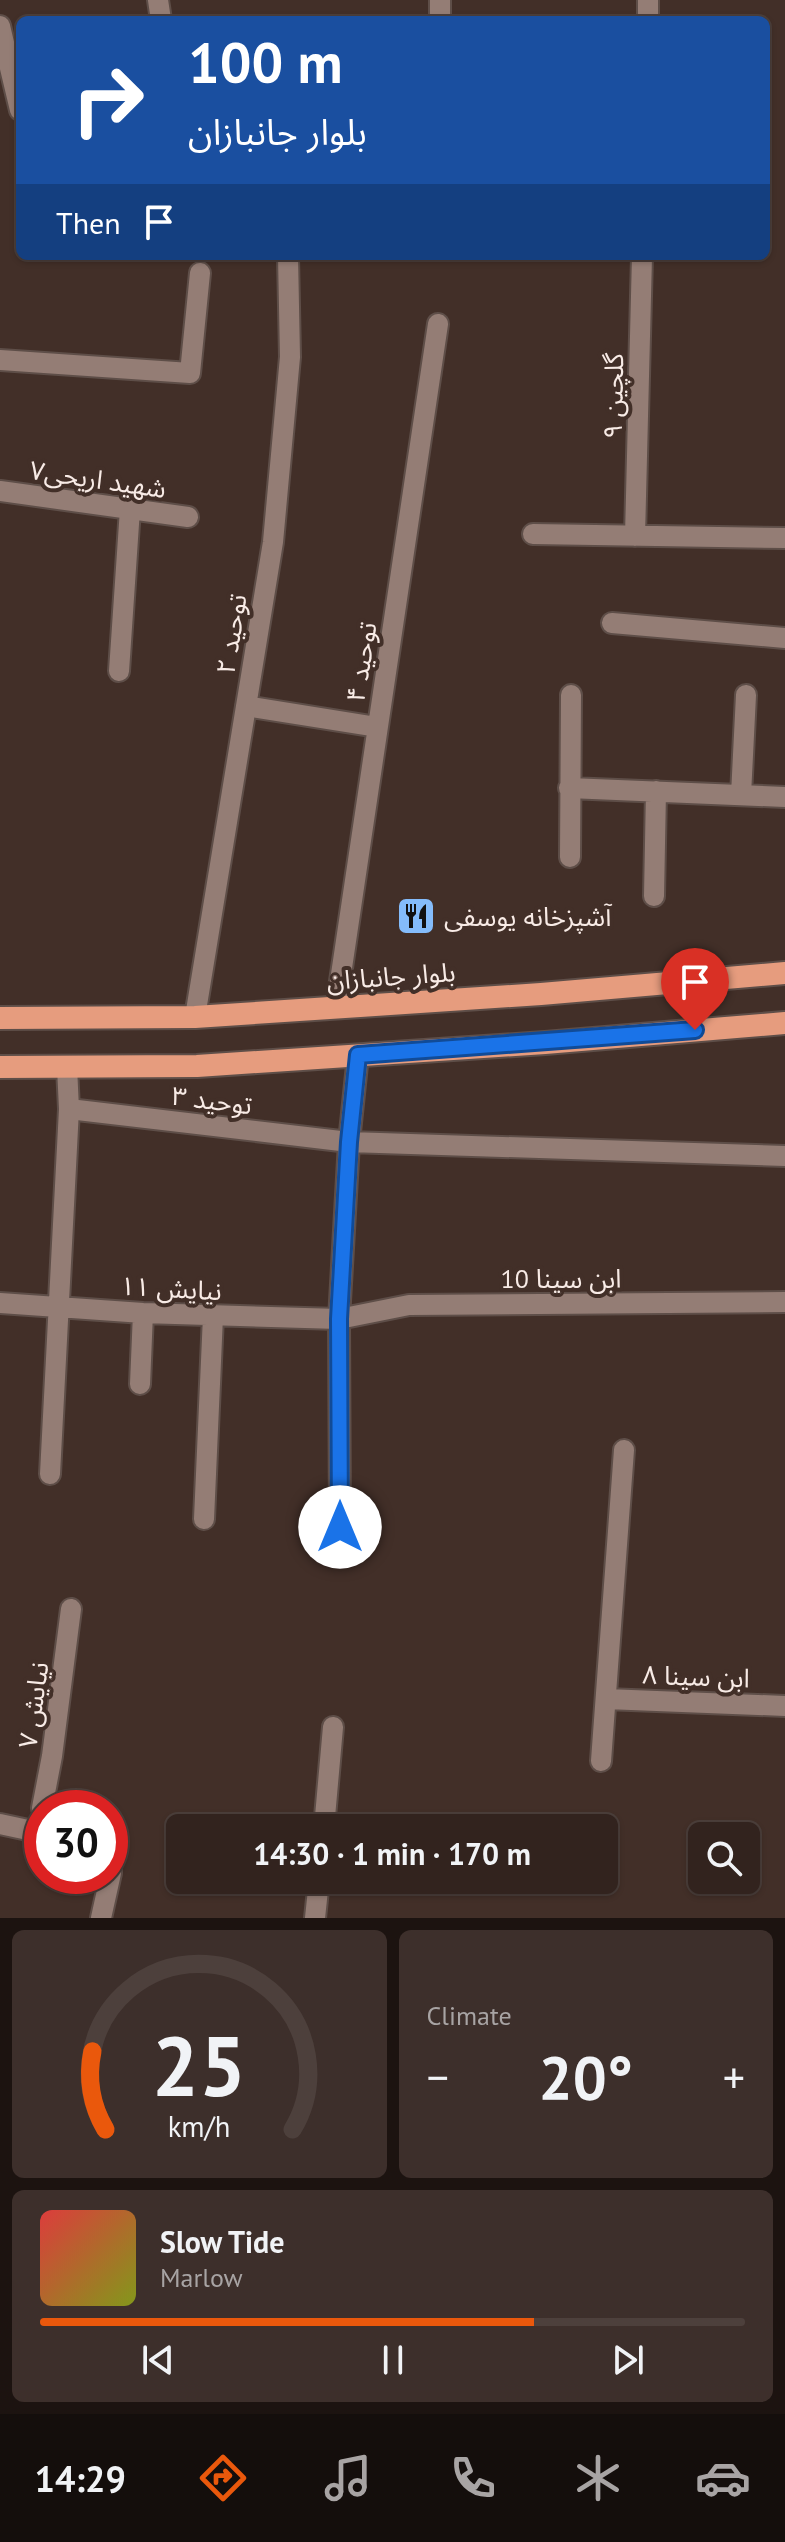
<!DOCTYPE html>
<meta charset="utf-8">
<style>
body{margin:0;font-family:"PT Sans","Noto Sans Arabic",sans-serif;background:#3d2f2b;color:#f1f3f6;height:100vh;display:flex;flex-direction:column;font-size:30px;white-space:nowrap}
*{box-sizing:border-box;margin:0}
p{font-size:26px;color:#a8a4a4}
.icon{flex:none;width:44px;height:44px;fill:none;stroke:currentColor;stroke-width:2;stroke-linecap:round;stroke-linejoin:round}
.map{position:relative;height:1918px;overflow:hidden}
.panel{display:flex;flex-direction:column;gap:12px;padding:12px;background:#1c1310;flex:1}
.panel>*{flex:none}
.banner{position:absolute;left:16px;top:16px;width:754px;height:244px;border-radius:12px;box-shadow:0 2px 6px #0004,0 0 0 2px #4d403c;background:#1a4fa0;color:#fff;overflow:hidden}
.tools{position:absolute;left:688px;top:1822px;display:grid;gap:16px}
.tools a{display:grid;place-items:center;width:72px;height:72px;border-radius:12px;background:#32231e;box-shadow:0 2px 6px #0004,0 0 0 2px #4d403c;font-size:40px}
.speed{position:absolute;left:24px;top:1790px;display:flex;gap:16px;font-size:40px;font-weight:700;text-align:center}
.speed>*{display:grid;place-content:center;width:104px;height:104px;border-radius:50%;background:#32231e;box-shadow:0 2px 6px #0004,0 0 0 2px #4d403c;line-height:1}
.speed .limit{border:12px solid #d22;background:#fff;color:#111}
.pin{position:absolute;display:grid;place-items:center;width:68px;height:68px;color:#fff;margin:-82px -34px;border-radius:50% 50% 50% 0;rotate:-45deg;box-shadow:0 0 8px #0007}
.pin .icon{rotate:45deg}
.me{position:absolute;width:88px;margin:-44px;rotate:0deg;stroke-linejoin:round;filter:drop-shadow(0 0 6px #0008)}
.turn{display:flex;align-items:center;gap:28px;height:168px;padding:0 40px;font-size:36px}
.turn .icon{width:104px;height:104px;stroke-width:2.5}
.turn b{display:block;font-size:56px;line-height:68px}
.then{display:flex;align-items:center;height:76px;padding:0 40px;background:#0003;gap:16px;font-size:30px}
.big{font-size:60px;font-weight:700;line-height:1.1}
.panel .widget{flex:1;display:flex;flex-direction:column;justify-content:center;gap:12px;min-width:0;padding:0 28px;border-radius:12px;background:#3d2f2b}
.panel .dial{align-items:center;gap:0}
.dial svg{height:208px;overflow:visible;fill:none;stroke:#4d403c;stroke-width:7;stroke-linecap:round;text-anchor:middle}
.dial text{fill:#f1f3f6;stroke:none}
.song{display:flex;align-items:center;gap:24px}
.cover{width:96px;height:96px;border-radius:12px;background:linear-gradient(135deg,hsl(0 70% 55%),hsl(70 70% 35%))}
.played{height:8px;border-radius:4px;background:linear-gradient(90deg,#ea580c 70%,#4d403c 70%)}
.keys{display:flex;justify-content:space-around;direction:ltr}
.heat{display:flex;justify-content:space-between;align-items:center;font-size:44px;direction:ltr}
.panel .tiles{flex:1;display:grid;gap:12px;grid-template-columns:1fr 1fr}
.widget:last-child{grid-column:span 2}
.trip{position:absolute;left:166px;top:1814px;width:452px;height:80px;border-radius:12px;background:#32231e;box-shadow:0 2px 6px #0004,0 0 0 2px #4d403c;font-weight:700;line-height:80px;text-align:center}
.menu{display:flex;height:128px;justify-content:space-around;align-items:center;background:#140e0c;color:#a8a4a4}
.menu .icon{width:56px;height:56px}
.menu .current{color:#ea580c}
.menu b{font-size:36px;color:#f1f3f6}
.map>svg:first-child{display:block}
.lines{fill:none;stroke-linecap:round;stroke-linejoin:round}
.minor-casing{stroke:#5e4e48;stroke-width:24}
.trunk-casing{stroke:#5e4e48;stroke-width:26}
.minor{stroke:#947d75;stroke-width:20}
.trunk{stroke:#e69c7e;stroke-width:22}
.route-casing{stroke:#114b97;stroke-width:20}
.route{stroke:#1a73e8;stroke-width:14}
.labels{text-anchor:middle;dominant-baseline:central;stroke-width:8;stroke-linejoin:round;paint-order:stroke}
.street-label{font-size:26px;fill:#f8ebe6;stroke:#422f28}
.poi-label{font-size:26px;fill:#f8ebe6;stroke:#422f28;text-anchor:start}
</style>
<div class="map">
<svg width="785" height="1918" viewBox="0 0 785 1918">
<rect width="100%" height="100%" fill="#422f28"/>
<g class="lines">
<defs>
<path id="minor" d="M158,0l3,20
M440,20v-20
M648,20v-20
M0,26l20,84
M0,360l190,13 10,-100
M0,491l188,26
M533,534l252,4
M635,536l7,-280
M612,623l173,15
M119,671l11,-162
M246,706l131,21
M569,788l216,9
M741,795l5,-100
M570,857l1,-162
M654,896l2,-105
M336,1008l102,-684
M195,1017l78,-475 17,-185 -2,-101
M69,1109l280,33 436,14
M0,1303l143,10 196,6 70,-14 376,-3
M140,1384l3,-71
M50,1474l19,-365 -2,-42
M204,1519l9,-203
M340,1527l-1,-208 10,-177 9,-87
M606,1699l179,7
M601,1761l23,-311
M42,1808l10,-52 19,-147
M0,1824l42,9
M324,1828l9,-101
M101,1918l10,-45 -1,-13
M315,1918l4,-38"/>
<path id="trunk" d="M0,1018l195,-1 346,-23 244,-21
M0,1067l197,-1 348,-23 240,-20"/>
</defs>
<use href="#minor" class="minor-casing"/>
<use href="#trunk" class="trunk-casing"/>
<use href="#minor" class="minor"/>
<use href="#trunk" class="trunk"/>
</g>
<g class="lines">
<defs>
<path id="route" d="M340,1527l-1,-208 10,-177 9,-87 337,-25"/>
</defs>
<use href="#route" class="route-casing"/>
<use href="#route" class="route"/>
</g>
<defs>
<symbol id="restaurant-square" viewBox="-11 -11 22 22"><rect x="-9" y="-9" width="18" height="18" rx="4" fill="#84bcfb" stroke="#422f28"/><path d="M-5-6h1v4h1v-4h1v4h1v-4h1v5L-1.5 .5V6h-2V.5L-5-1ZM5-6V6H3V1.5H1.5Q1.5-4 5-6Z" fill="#111"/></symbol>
</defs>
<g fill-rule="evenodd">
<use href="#restaurant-square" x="394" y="894" width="44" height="44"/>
</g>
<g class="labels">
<g class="street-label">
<text transform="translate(613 396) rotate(-89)">گلچین ۹</text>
<text transform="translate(98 479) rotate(8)">شهید اریحی۷</text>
<text transform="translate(231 634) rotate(-81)">توحید ۲</text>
<text transform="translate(361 662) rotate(-81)">توحید ۴</text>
<text transform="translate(391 976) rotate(-4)">بلوار جانبازان</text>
<text transform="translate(212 1100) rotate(7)">توحید ۳</text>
<text x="561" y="1278">ابن سینا 10</text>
<text transform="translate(171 1288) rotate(3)">نیایش ۱۱</text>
<text transform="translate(696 1676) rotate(2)">ابن سینا ۸</text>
<text transform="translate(33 1705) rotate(-82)">نیایش ۷</text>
</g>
<g class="poi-label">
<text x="444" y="916">آشپزخانه یوسفی</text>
</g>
</g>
</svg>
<div class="tools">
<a><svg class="icon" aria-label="search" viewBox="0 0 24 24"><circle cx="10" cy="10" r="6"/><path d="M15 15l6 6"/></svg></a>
</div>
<div class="speed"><div class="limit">30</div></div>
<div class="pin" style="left:695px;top:1030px;background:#d93025"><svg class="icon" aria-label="arrive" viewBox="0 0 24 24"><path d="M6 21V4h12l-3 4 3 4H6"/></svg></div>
<svg class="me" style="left:340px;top:1527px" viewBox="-20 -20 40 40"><circle r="19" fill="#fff"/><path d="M0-13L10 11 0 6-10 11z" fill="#1a73e8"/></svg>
<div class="trip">14:30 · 1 min · 170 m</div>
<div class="banner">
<div class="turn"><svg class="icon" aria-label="right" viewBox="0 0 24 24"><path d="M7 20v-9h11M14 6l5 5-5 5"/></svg><div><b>100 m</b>بلوار جانبازان</div></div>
<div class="then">Then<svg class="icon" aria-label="arrive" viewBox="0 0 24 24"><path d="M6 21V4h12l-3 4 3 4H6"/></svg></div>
</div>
</div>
<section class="panel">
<div class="tiles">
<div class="widget dial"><svg viewBox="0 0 100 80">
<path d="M14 69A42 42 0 1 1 86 69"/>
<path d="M14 69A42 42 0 0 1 9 39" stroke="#ea580c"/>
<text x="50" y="56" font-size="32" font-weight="700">25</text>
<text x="50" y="72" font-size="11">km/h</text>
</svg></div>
<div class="widget"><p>Climate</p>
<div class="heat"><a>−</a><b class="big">20°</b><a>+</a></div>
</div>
<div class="widget">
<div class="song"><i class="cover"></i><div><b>Slow Tide</b><p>Marlow</p></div></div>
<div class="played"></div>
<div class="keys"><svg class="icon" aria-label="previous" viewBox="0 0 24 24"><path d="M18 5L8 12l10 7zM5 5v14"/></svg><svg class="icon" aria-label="pause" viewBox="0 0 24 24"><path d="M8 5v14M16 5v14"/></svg><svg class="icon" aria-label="next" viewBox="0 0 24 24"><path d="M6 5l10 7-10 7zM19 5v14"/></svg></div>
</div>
</div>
</section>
<nav class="menu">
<b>14:29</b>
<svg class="icon current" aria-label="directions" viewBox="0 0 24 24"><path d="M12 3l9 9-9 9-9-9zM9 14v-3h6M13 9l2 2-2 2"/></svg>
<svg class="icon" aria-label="music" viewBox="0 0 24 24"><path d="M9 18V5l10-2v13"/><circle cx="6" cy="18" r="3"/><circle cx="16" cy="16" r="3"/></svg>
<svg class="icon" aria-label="phone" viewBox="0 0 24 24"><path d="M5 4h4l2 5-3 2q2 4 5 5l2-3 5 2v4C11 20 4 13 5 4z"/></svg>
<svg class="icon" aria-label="climate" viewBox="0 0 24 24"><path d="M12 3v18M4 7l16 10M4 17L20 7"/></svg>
<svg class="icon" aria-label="car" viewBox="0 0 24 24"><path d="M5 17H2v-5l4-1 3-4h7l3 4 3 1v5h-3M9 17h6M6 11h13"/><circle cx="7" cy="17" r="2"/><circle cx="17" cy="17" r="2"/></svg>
</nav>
